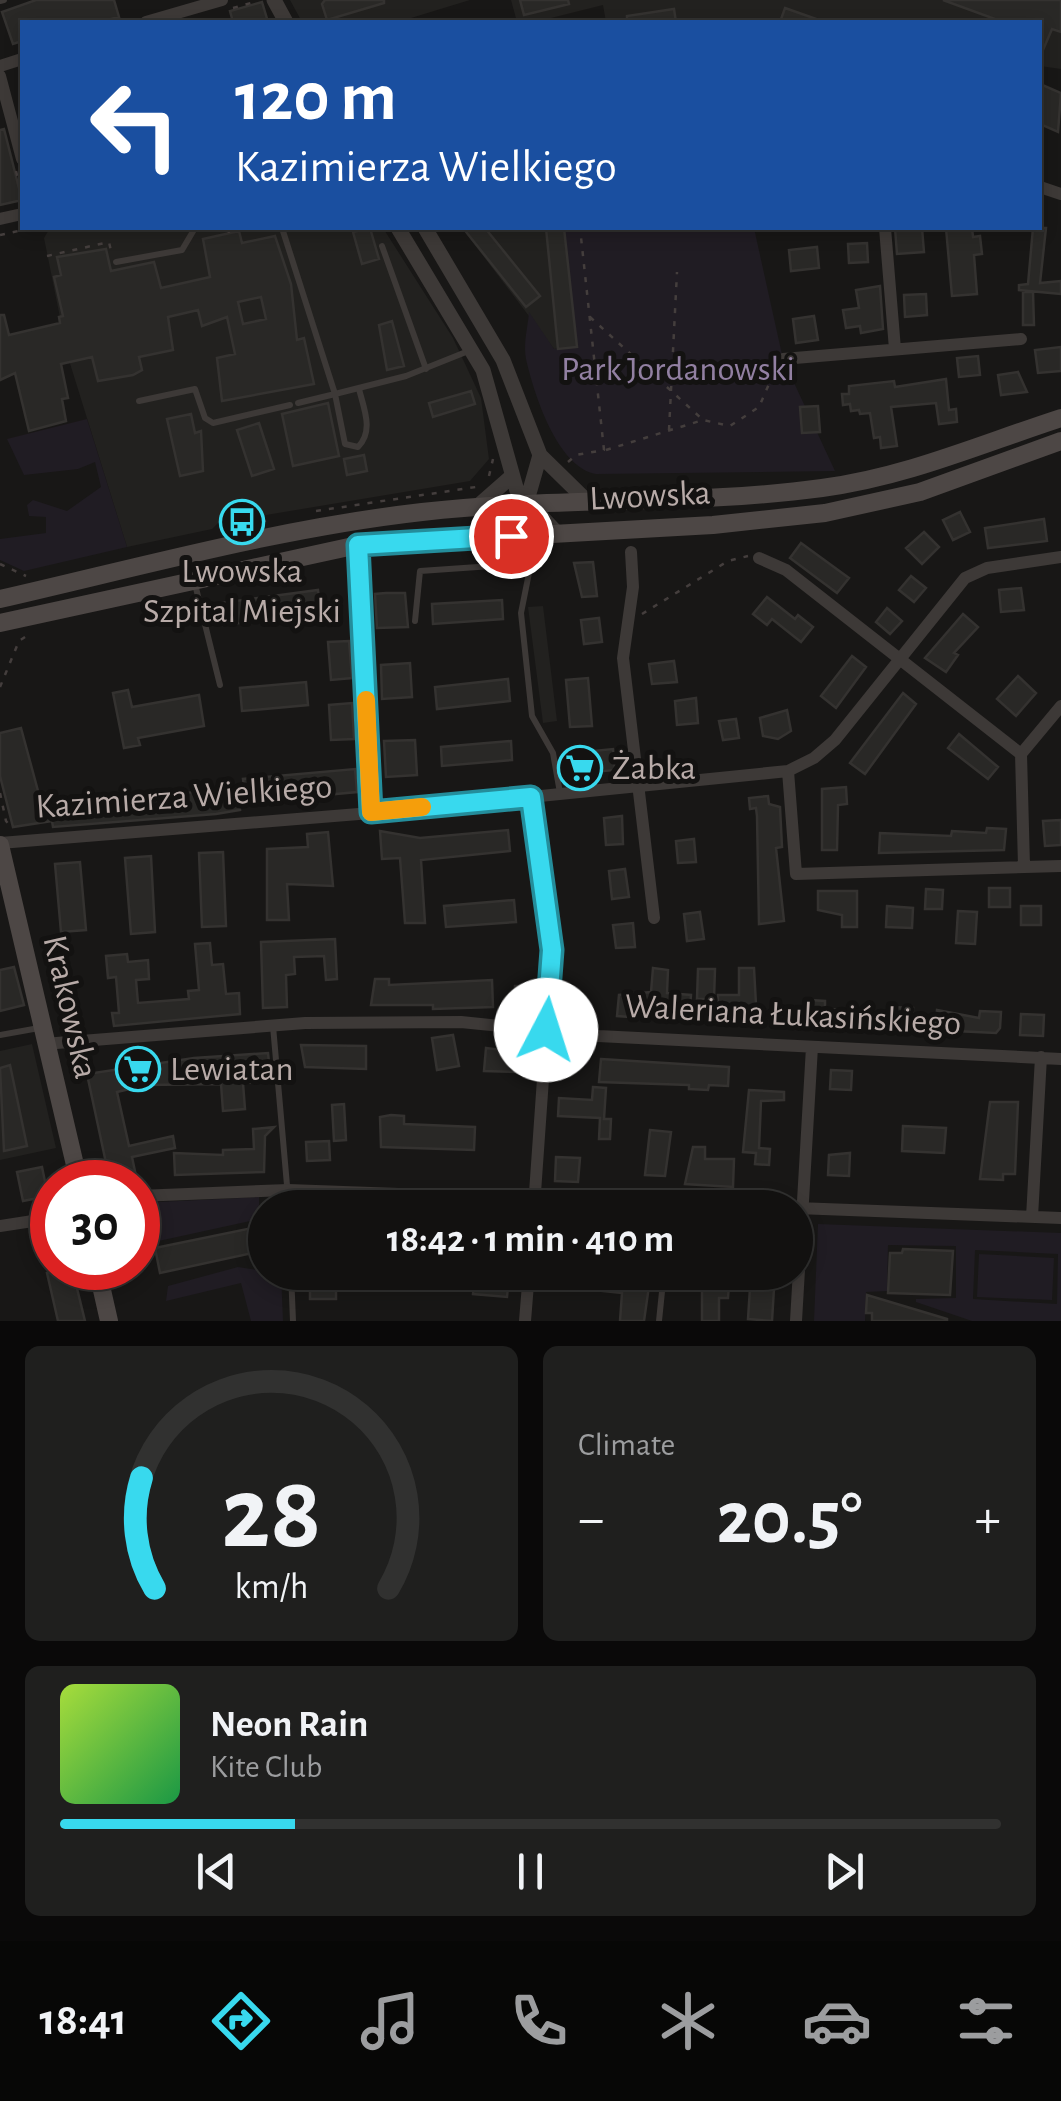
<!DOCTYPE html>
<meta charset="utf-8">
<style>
body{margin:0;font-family:"Alegreya Sans",sans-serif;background:#1f1f1e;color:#f1f3f6;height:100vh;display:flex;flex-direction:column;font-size:38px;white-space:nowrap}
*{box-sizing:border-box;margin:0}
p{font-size:32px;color:#9c9d9f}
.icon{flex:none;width:55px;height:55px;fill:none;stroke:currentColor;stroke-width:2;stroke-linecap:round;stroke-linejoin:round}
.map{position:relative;height:1321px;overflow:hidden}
.drawer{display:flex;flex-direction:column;gap:25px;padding:25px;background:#0a0909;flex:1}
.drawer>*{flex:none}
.hud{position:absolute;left:20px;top:20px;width:1022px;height:210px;border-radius:0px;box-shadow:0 5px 15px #0003,0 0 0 2px #313130;background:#1a4fa0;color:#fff;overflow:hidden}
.speed{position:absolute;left:30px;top:1160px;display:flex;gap:20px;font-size:50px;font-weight:700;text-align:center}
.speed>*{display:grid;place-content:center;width:130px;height:130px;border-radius:50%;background:#121110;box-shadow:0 5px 15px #0003,0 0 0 2px #313130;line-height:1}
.speed .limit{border:15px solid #d22;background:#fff;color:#111}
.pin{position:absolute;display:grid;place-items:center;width:85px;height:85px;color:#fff;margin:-42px;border:5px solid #fff;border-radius:50%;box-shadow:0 2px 10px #0007}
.me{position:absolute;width:110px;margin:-55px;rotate:5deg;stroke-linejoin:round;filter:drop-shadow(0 0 8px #0008)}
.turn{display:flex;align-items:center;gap:35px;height:210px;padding:0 50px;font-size:45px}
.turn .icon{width:130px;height:130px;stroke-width:2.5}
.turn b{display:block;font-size:70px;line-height:85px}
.big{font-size:75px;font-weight:600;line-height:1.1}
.drawer .card{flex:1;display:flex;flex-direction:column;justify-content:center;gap:15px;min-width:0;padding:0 35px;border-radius:15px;background:#1f1f1e}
.drawer .dial{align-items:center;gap:0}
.dial svg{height:260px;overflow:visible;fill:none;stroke:#313130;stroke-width:7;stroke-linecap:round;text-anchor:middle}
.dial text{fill:#f1f3f6;stroke:none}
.song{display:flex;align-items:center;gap:30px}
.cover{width:120px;height:120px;border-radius:15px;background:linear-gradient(135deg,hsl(80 70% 55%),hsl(140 70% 35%))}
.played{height:10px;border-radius:5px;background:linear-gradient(90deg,#38d9ee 25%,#313130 25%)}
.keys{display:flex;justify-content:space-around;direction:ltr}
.heat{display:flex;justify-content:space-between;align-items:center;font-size:55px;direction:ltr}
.drawer .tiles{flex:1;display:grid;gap:25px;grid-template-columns:1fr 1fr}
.card:last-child{grid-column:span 2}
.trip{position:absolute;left:248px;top:1190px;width:565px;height:100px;border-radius:50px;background:#121110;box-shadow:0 5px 15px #0003,0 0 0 2px #313130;font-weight:600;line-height:100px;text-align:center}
.dock{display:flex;height:160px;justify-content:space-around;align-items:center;background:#070706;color:#9c9d9f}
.dock .icon{width:70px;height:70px}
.dock .selected{color:#38d9ee}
.dock b{font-size:45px;color:#f1f3f6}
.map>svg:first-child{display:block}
.built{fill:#22211f}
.green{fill:#201c23;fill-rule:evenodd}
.building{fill:#292826;stroke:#343230;stroke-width:2.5;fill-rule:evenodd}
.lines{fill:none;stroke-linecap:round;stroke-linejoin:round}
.path{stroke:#443e3d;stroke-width:2.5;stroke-dasharray:5 8;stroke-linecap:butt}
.service{stroke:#3d3937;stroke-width:6}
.minor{stroke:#3d3937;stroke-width:12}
.tertiary{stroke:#3d3937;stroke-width:15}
.secondary{stroke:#4d4745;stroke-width:18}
.route-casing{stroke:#248d9b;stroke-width:25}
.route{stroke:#38d9ee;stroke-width:18}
.slow{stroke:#f59e0b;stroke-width:18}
.labels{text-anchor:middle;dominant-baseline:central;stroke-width:10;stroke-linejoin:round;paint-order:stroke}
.park-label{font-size:35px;fill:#9280a2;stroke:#131211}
.street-label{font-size:35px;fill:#b8aba8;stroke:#131211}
.poi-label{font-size:35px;fill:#b8aba8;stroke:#131211;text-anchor:start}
</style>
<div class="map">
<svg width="1061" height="1321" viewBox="0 0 1061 1321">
<rect width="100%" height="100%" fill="#181716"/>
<path class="built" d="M290,0h180l-72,22h-96z
M511,0h550v69l-21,-3v-44h-434l-3,-17 -68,17h-18z
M50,228h333l70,110 28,60 8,61 -19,22 -204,34 -18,-5 -22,5 -14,14 -85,18 -59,-190 -24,-119z
M462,228h102l13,119 -23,2z
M543,606l14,115 -14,2 -15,-116z
M32,1044l24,104 -56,12v-109z"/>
<path class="green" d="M564,228h190l29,131 52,112 -239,3c-39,-7 -62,-80 -70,-115 -3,-15 2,-33 3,-47l25,37 23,-3z
M87,419l40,128 -103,24 -24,-11v-21l46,-6v-16l-17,-1 -2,-11 6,-5 34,11 34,-24 -6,-25 -17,7 -54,6 -17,-36z
M259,1197v22l-105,23 -4,-23 -12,3v-19z
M818,1224l243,9v88h-89l-56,-19v-3l40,-1v-52l-68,-1 -1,46 -21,1 -1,29h-51zM975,1250l83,4 -1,50 -84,-5z
M979,1254l75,4 -2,42 -75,-3z
M265,1263v9l16,1 2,48h-32l-10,-38 -75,18 2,-15 70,-19 19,3z"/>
<path class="building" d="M36,0h78l5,17 -20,5h-77v19l-9,3 -11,-32z
M325,0h59v3l-57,17 -5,-16z
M520,0h48l1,4 -45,11z
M943,0h118v32l-9,-3 -12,28v-35h-37z
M262,2l6,20h-35l-3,-11z
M785,8l37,13 -1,1h-41z
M674,9l2,13h-49v-6z
M1040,84l21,9 -3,39 -18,-8z
M4,129l18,71 -22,5v-75z
M370,228l9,31 -17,5 -9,-32z
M463,228h22l55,68 -14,11z
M546,228h18l13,119 -19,2z
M895,228h27l2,24 -27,2z
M946,228h26l1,9 7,-1 2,18 -8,1 3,39 -25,2z
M1033,228h13l-6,55 21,-2v13l-42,-4v-5l9,-1z
M239,231l3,12 33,-7 16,48 6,56 7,-2 10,46 -92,17 -5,-43 18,-4 -8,-37 -25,9 -4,-16 -30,7 5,33 -34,7 3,13 -9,5 -35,6 -6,-24 -31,7 7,34 -6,1 4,22 -37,10 -14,-58 -15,7v-65h4l5,20 51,-12 -1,-6 4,-1 -9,-39 7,-2 -4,-18 49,-8 5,22 43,-9 7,26 49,-11 -7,-38zM261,297l5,22 -23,5 -5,-22z
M867,243l1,19 -19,1 -1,-19z
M817,247l2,21 -28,3 -2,-21z
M880,286l3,43 -22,4 -1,-7 -14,2 -3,-18 16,-2 -3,-18z
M1023,292h10l1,33h-11z
M926,294l1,21 -22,2 -1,-22z
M814,316l4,24 -22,3 -3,-24z
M392,321l12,45 -17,4 -8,-45z
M1061,347v24l-23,2 -3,-23z
M978,356l2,19 -21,2 -2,-19z
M1018,372l9,20 -26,3 -3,-20z
M946,379l3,31 7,-1 1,13 -18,2 -3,-21 -45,4 6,39 -16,2 -1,-11 -6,1 -4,-25 -10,1 -1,-4 -8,1 -1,-7 -7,1 -1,-11h7v-8l45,-5 1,6z
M471,391l4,13 -42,13 -4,-14z
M328,403l11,53 -46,10 -11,-52z
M818,406l2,26 -18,1 -2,-26z
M191,414l4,19 6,-2 2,40 -23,5 -13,-57z
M259,423l15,46 -22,7 -15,-46z
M364,455l3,16 -20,4 -3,-16z
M960,512l10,20 -17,8 -10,-20z
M1044,519l3,22 -59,7 -3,-20z
M924,532l15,15 -17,17 -16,-16z
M801,543l48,35 -12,15 -47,-35z
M593,562l4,34 -15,1 -8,-34z
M911,576l15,12 -12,14 -15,-12z
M1021,588l3,22 -23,2 -2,-22z
M318,590l3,23 -98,12 -3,-22z
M386,593h19l3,34 -31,1 -2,-34z
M767,597l28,22 3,-4 15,12 -12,15 -29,-23 -5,6 -14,-11z
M502,600l1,19 -70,5 -1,-20z
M887,608l15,13 -12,13 -14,-12z
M963,614l15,13 -24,26 4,2 -12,17 -21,-14z
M599,618l3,24 -18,2 -3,-24z
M349,641l3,37 -21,2 -3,-38z
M852,656l14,11 -30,41 -15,-12z
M674,661l3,21 -25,2 -3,-20z
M410,663l2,34 -30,2 -1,-34z
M1018,676l18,17 -20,23 -19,-17z
M588,678l4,48 -22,1 -4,-47z
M508,679l2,22 -73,8 -2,-22z
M306,682l2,23 -66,6 -2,-23z
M128,690l4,17 67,-12 5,31 -66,12 2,7 -16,3 -11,-55z
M903,693l13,11 -51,70 -15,-11z
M696,698l2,25 -21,2 -2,-24z
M352,703l2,36 -23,1 -2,-35z
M787,710l4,21 -13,8 -15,-3 -3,-18z
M736,719l3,19 -16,2 -4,-19z
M21,728l20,74 174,-11 29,-5 -1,-7 112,-10 2,23 -118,11 1,7 -24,4 -163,13 -1,-6 -39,6 -13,-51v-43z
M959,734l39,33 -10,12 -40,-31z
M415,740l2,35 -31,2 -2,-36z
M511,741l1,19 -70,6 -1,-19z
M613,749l2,21 -41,4 -2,-21z
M846,787l1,17 -9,1 -1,45h-15v-61z
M768,796l1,8 11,3 2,40 -6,1 8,73 -25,3 -2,-108 -1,-8 -6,1 -1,-11z
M622,816l1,28 -17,1 -2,-27z
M1061,820v25l-16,1 -2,-25z
M987,828l19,1 -2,21 -125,3 1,-20 71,3 1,-5 34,2z
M508,830l2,21 -89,9 4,63h-20l-5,-65 -18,1 -2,-28 40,7z
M328,832l5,54 -46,-2 2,36h-22v-71l41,-2 -1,-13z
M694,839l2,23 -18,1 -2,-22z
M223,852l3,74 -24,1 -3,-74z
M151,856l4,76 -24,2 -6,-76z
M80,862l6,68 -25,2 -6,-68z
M625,869l4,28 -17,2 -3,-28z
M989,888h21v19h-21z
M926,889l17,1 -1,19h-17z
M818,891h39v36h-15v-12l-24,-5z
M514,900l2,22 -70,5 -2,-21z
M887,906l26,2 -1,20 -26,-1z
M1021,906h20v19h-20z
M958,911l19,1 -2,32 -19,-1z
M700,912l4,27 -17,2 -3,-27z
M633,923l2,24 -19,1 -3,-23z
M335,939l2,40 -11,1 -2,-24 -30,1 1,17 -9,1 1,32 -24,1 -2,-66z
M210,943l2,22 11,-1 3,30 13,-1 1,21 -126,12 -2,-13h7l-3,-36 -8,1 -2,-22 21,-2 1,8 20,-2 1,19 -13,1 2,23 51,-4 -1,-8 11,-1 -4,-46z
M14,967l10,38 -24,6v-41z
M653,968l15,2 -1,23 24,2 -2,26 -72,-5 2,-21 32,-3z
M739,968h15l3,55 -40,-1 1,-27h21z
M698,969h17l-1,30h-17z
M375,979h14v6l103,-5 1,27 -60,2v-4h-62z
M515,986h17l-1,19h-17z
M810,1000l15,1v8l31,1 -1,17 -49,-2z
M891,1007l22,1 -1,22 -22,-2z
M937,1010l42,8 1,-7 21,1 -1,16 -4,5 -61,-3z
M1021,1014l23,1 -1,21 -23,-1z
M453,1035l6,31 -22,4 -5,-32z
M301,1045l65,1v23l-61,-2z
M486,1048l31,4 -1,20 -32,-1z
M268,1053l3,29 -28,1 2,26 -22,2 -2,-27 -75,1 -29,7 12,54 44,-10 2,12 -43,9 4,19 -27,1 -22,-103 107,-16z
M601,1059l128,8 -1,19 -19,-1 -1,5 -19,-1v-4l-90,-3z
M10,1065l17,81 -23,5 -4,-83z
M831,1070l21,1 -1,19 -21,-1z
M593,1087l13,1 -2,31h7l-1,20h-11l1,-21 -42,-2 1,-18 33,2z
M749,1090l35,2v8l-23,1 -2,47 11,1 -1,16 -14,-1 1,-11 -13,-1z
M990,1102h28l-3,72h-12v6l-23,-1z
M344,1104l2,36 -12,1 -2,-36z
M391,1115l13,1v8l71,3 -1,23 -93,-3 -1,-30z
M903,1126l43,2 -2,25 -42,-2z
M274,1127l-9,9 -1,36 -89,3 -1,-22 49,2v-5l31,-1 -1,-20z
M650,1130l21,2 -6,44 -20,-1z
M329,1141l1,19 -23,1 -1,-19z
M693,1147h12v12h29l-1,28 -48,-3z
M850,1153l-1,23 -21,-1 1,-20z
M556,1157l24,1 -2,24 -23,-1z
M42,1167l6,29 -25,5 -6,-29z
M257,1227l5,24 -102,22 -5,-25z
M903,1249l50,2 -3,44 -62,-2 2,-40h12z
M72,1268l13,53h-27l-11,-48z
M620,1272h31l-7,49h-24l2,-28 -20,-2 1,-12 16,1z
M693,1272h37l-2,26h-9v23h-17v-33h-10z
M751,1272h24l-3,49 -24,-2z
M475,1273l34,3 -2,21 -34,-3z
M336,1276v23h-26v-22z
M867,1295l80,24v2h-75v-8h-6z"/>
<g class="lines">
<path class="path" d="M233,8l25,-7
M16,171l6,24
M228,228l1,5
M0,235l32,-7
M47,256l62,-14 2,9
M590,317l112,102
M669,430l8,-158
M606,450l97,-30 27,6 29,-19 17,-39
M568,462l8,-7 28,-5 -24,-222
M489,476l4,-17
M316,511l160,-24
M223,530l46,-10
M0,564l26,12
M642,614l86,-53 20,-5
M0,687l19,-46 12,-8
M0,793l6,28 6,7"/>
<path class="service" d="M0,1l4,-1
M282,228l53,166 71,-18 65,-26
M382,246l44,123
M116,262l66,-12 13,-22
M139,401l56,-12 10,29 8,5 77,-18
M298,403l37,-9 10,50 13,3c16,-16 6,-38 1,-58
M195,584l25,101
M415,621l5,-50 101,-7 8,9 -8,40 11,103 21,37 7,40
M273,1026l16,182
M0,1035l39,-7
M291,1272l2,49
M659,1321l5,-49"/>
<path class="minor" d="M146,22l76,-22
M0,66l22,-7
M0,76l22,83
M1040,187l21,7
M0,219l22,-5
M885,228l10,121
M783,359l238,-20
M358,545l13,268
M631,552l2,35 -10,71 31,260
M759,558l27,12 235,184 3,112
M1021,754l40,-48
M788,771l8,103 265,-8
M531,797l21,154 -18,256
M0,843l371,-30 417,-42 26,-13 21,-18 130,-162 22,-10 74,-11
M44,1044l261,-21 156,-1 137,14 463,23
M138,1196l150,-6 503,18
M797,1208l264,10
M1032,1217l9,-160
M0,1226l52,-8
M525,1321l4,-49
M796,1321l16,-274"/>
<path class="tertiary" d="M274,0l12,22
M398,228l85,142 34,121 41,43
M425,228l78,132 37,95 47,46
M478,506l33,-29
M486,536l40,-32 14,-49"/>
<path class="secondary" d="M0,599c140,-32 280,-71 422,-87 133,-16 268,-6 400,-24 84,-11 159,-44 239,-70
M0,623l358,-78 355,-20 112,-12 95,-21 141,-51
M0,845l79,337
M97,1268l12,53"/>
</g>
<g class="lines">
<defs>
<path id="route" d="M511,536l-153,9 13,267 160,-15 21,153 -6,80"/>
</defs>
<use href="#route" class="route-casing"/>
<use href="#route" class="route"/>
<path class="slow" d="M366,700l5,112 51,-5"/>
</g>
<defs>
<symbol id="bus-ring" viewBox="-11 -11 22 22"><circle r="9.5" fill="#131211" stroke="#38d9ee" stroke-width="1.5"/><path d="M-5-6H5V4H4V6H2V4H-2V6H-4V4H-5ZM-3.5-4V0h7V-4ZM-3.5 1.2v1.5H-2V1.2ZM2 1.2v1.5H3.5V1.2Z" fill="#38d9ee"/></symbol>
<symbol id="supermarket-ring" viewBox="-11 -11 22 22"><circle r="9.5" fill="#131211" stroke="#38d9ee" stroke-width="1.5"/><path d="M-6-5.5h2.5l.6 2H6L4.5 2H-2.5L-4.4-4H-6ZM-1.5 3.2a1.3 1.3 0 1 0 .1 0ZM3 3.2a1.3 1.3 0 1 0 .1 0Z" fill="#38d9ee"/></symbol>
</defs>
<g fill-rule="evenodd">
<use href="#bus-ring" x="217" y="497" width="50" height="50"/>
<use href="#supermarket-ring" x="555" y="743" width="50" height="50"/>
<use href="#supermarket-ring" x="113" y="1044" width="50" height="50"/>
</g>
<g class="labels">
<g class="park-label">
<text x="678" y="369">Park Jordanowski</text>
</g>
<g class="street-label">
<text transform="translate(650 496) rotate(-3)">Lwowska</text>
<text transform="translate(184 797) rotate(-4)">Kazimierza Wielkiego</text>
<text transform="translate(70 1007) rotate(77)">Krakowska</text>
<text transform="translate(793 1015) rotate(3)">Waleriana Łukasińskiego</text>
</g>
<g class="poi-label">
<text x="242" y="571" text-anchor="middle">Lwowska<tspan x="242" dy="40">Szpital Miejski</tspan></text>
<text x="612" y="768">Żabka</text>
<text x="170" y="1069">Lewiatan</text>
</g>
</g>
</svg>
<div class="speed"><div class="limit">30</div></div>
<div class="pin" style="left:511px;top:536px;background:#d93025"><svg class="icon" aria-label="arrive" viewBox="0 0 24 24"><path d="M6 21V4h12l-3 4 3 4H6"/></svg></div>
<svg class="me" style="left:546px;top:1030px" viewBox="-20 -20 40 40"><circle r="19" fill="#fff"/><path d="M0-13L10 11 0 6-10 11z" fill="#38d9ee"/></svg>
<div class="trip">18:42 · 1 min · 410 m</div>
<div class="hud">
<div class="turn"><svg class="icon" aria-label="left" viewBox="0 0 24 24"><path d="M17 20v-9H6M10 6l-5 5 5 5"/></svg><div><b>120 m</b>Kazimierza Wielkiego</div></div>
</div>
</div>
<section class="drawer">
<div class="tiles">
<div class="card dial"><svg viewBox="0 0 100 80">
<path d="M14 69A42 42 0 1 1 86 69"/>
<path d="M14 69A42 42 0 0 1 10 35" stroke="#38d9ee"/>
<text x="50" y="56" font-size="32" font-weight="700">28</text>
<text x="50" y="72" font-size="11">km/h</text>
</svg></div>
<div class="card"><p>Climate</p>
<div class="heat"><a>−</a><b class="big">20.5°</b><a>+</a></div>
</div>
<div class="card">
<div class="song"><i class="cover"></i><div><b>Neon Rain</b><p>Kite Club</p></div></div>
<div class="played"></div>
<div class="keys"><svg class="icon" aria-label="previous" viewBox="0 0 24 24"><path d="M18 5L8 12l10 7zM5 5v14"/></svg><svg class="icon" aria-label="pause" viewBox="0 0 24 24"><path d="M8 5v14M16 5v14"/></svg><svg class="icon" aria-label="next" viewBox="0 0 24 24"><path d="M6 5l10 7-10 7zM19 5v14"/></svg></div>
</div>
</div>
</section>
<nav class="dock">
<b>18:41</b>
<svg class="icon selected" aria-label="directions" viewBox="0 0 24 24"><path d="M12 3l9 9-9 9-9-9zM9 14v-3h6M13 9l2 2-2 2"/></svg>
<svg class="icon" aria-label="music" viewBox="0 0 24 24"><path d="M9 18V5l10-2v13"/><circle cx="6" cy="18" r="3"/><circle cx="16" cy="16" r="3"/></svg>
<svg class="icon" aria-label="phone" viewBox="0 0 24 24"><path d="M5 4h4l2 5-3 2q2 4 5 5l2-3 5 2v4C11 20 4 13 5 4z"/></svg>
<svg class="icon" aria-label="climate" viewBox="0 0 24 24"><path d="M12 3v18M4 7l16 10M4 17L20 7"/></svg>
<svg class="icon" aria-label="car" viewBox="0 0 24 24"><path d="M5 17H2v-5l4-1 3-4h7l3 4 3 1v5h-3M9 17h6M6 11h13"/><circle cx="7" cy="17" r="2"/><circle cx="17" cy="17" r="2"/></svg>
<svg class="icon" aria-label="filters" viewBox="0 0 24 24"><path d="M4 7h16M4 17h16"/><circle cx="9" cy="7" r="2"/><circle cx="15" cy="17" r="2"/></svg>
</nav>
